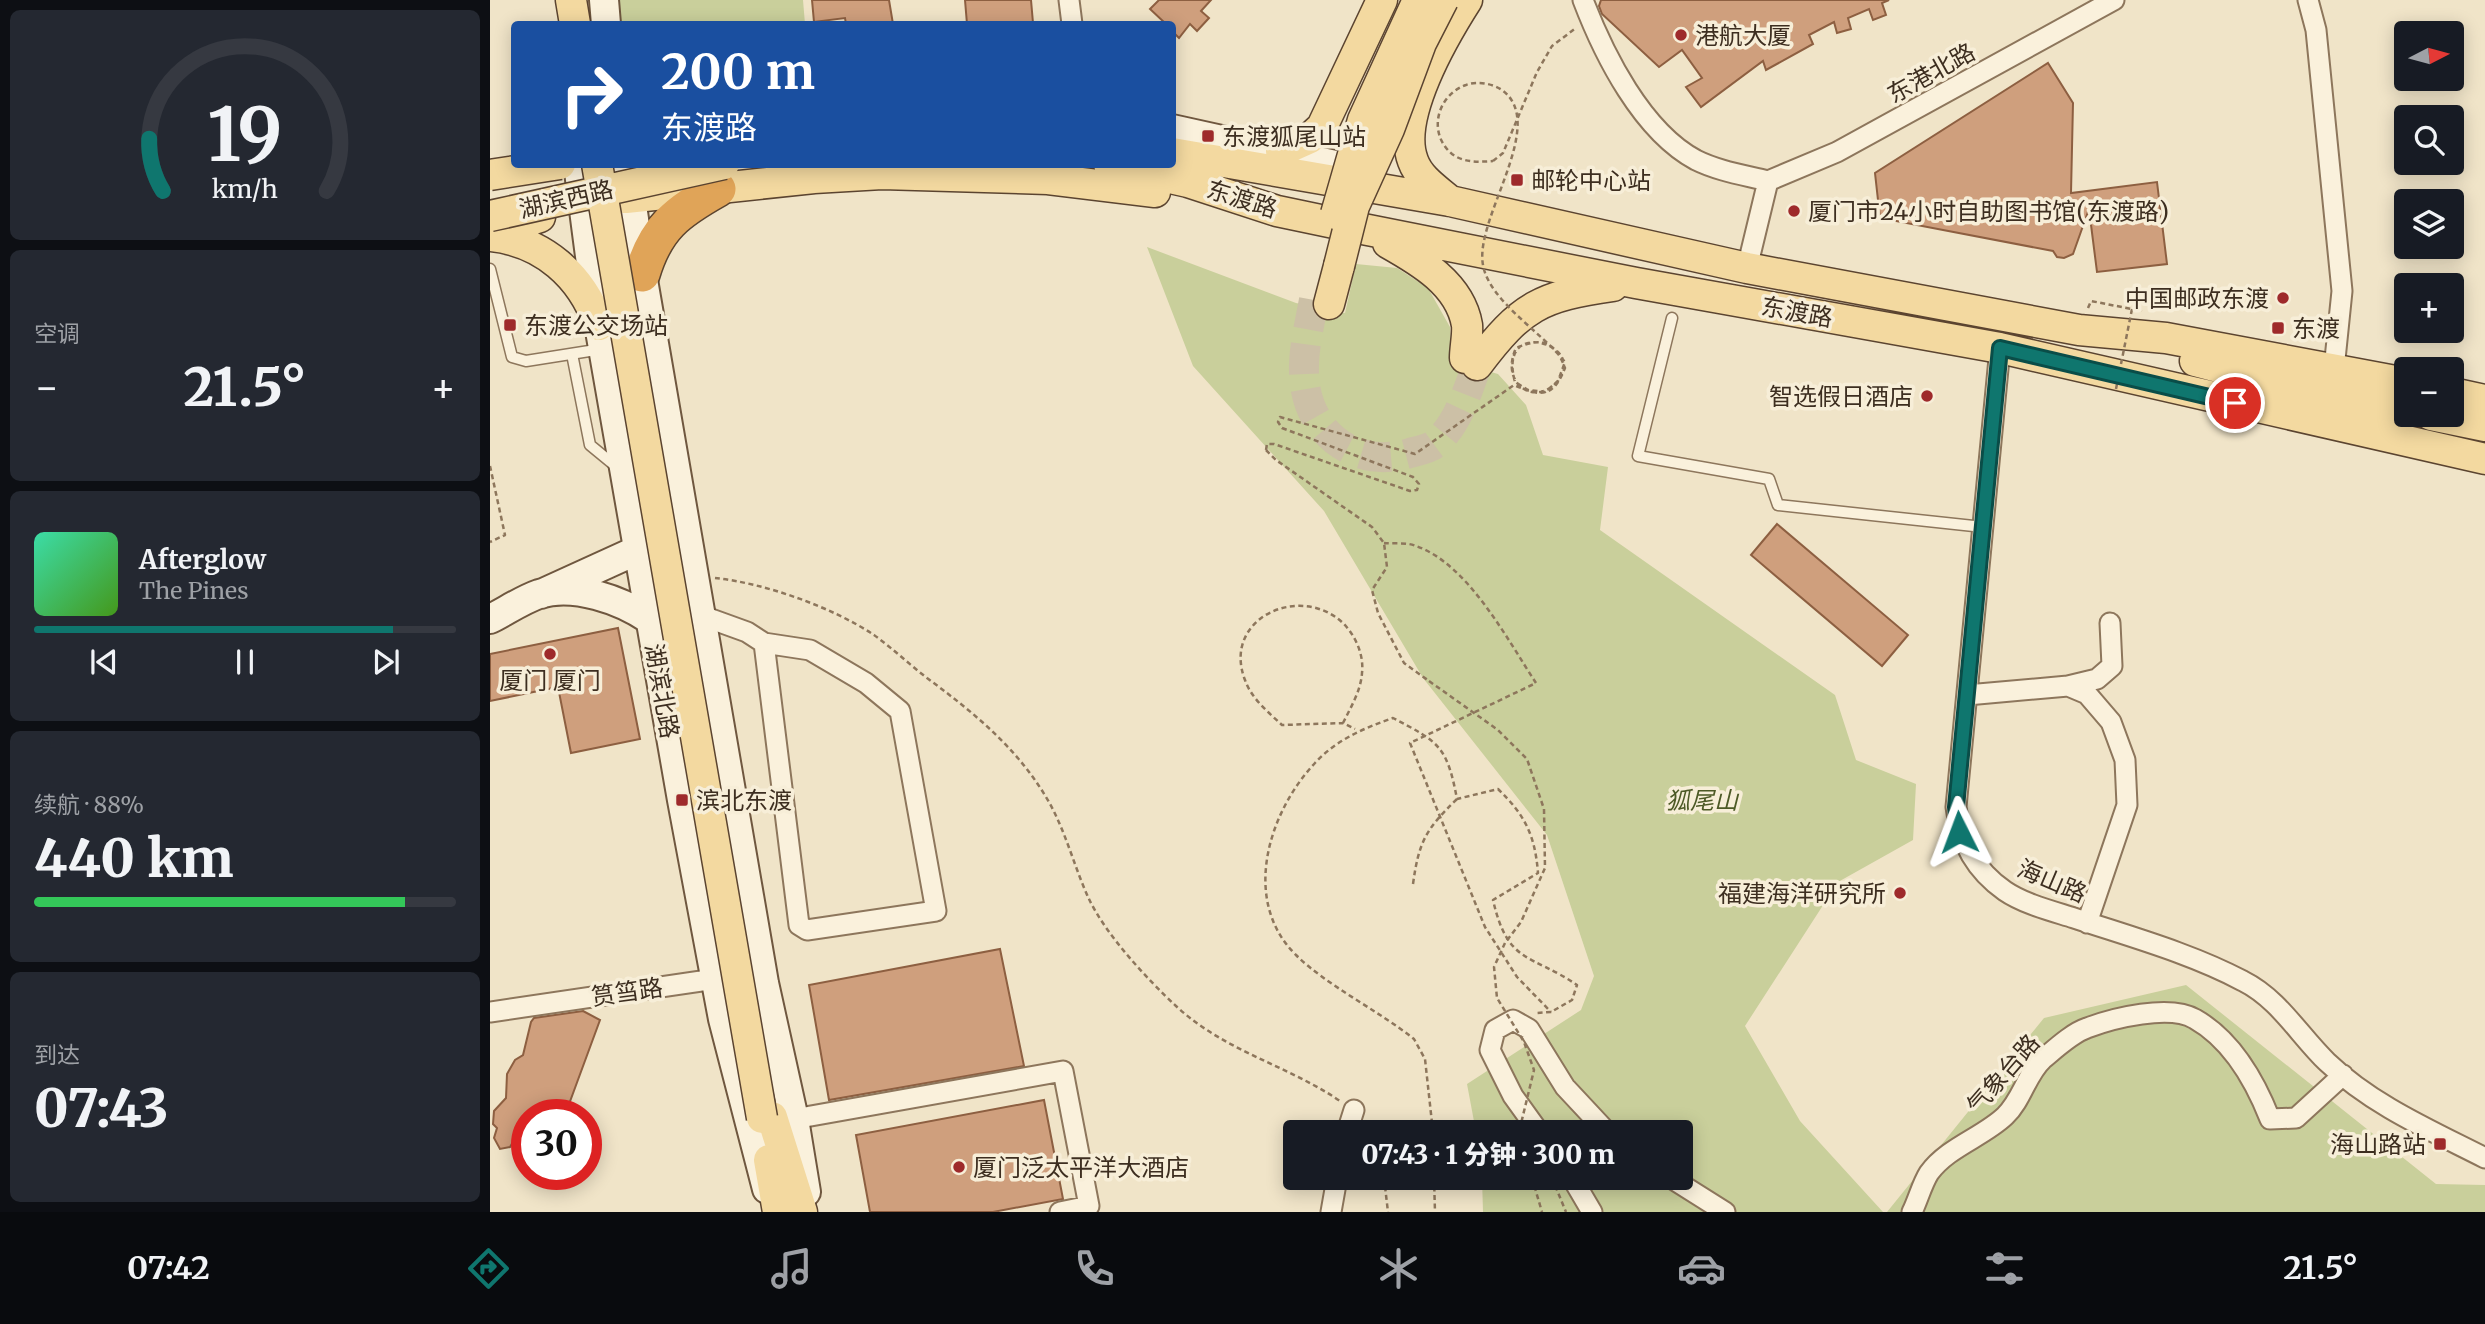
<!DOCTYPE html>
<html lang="zh">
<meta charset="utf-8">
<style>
body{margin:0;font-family:Merriweather,"Noto Sans SC",serif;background:#242831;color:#f1f3f6;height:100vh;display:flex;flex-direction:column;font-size:26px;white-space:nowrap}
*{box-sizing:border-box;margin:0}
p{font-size:23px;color:#9ea1a6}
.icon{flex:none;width:38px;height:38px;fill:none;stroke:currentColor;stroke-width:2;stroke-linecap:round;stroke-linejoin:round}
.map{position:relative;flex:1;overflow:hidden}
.panel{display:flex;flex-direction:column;gap:10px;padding:10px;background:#0d0f14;width:490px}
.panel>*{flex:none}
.guide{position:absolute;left:21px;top:21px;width:665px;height:147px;border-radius:7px;box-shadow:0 4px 18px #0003;background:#1a4fa0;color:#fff;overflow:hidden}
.needle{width:46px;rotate:84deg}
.fabs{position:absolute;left:1904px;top:21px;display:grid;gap:14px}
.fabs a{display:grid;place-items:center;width:70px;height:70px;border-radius:7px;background:#171b24;box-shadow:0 4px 18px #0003;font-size:35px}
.speed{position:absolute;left:21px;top:1099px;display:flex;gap:14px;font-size:35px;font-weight:700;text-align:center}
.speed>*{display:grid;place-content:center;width:91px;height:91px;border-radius:50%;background:#171b24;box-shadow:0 4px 18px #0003;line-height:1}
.speed .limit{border:10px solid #d22;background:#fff;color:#111}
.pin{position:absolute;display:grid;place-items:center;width:60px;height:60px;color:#fff;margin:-30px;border:4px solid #fff;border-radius:50%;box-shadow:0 2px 7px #0007}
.me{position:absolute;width:77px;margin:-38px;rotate:357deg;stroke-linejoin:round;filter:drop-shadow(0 0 5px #0008)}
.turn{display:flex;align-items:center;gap:24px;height:147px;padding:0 35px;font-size:32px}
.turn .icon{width:91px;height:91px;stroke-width:2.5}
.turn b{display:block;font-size:49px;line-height:60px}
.big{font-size:52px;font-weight:800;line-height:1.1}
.panel .card{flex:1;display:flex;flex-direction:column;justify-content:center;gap:10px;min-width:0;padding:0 24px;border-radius:10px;background:#242831}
.panel .dial{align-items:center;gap:0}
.dial svg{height:182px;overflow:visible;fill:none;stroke:#363941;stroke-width:7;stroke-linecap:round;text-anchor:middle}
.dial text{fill:#f1f3f6;stroke:none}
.song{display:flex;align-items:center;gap:21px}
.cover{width:84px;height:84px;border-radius:10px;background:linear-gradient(135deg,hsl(160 70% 55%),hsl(100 70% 35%))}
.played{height:7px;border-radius:4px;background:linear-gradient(90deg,#0f766e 85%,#363941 85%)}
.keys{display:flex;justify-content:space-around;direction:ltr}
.heat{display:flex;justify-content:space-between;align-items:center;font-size:38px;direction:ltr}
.charge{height:10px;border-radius:5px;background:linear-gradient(90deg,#34c759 88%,#363941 0)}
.trip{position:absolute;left:793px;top:1120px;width:410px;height:70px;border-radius:7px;background:#171b24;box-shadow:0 4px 18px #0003;font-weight:800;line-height:70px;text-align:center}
.tab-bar{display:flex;height:112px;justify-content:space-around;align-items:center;background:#090b0e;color:#9ea1a6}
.tab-bar .icon{width:49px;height:49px}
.tab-bar .active{color:#0f766e}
.tab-bar b{font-size:32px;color:#f1f3f6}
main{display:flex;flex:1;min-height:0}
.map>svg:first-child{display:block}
.green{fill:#c9cf9b}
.building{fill:#cf9f7d;stroke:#8d5f41;stroke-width:2}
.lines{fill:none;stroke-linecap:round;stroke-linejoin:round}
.primary-tunnel{stroke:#ccc0a6;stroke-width:30;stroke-dasharray:30 15;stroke-linecap:butt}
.lane-casing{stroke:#8d765c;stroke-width:13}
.street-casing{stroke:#8d765c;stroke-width:23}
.secondary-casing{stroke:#6f573f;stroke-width:32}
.primary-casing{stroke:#5b4430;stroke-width:33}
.highway-casing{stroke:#5b4430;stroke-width:38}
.path{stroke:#8d765c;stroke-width:2.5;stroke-dasharray:5 3.5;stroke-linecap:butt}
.lane{stroke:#faf1dc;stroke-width:10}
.street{stroke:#faf1dc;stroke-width:19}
.secondary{stroke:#faf1dc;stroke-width:28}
.primary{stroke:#f3d9a0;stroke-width:30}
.highway{stroke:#e0a458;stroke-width:35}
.primary-bridge-casing{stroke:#5b4430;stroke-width:33;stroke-linecap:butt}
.path-bridge{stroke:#8d765c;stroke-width:2.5;stroke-dasharray:5 3.5;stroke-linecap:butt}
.primary-bridge{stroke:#f3d9a0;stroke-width:30}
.route-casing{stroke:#0a4d48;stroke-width:18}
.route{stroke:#0f766e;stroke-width:12}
.poi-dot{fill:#9e2a2b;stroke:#f7eed8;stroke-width:2.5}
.labels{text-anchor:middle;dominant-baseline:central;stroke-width:7;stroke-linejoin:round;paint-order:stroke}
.poi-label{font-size:24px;fill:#3d2e20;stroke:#f7eed8;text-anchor:start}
.street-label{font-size:24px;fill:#3d2e20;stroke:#f7eed8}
.park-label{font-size:24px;font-style:italic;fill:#4d5a26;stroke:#f7eed8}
</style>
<main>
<section class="panel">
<div class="card dial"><svg viewBox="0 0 100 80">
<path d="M14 69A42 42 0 1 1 86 69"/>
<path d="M14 69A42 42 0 0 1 8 46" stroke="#0f766e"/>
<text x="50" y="56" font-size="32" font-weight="700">19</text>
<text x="50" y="72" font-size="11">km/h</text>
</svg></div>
<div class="card"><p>空调</p>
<div class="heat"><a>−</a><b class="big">21.5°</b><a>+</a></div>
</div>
<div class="card">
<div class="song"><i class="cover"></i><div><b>Afterglow</b><p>The Pines</p></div></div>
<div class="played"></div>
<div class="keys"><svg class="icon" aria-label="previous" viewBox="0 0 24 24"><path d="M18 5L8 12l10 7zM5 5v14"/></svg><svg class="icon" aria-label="pause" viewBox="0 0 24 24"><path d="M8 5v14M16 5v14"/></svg><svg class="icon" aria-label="next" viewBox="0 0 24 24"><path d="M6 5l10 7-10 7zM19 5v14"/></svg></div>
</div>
<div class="card"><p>续航 · 88%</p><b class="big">440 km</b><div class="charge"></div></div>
<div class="card"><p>到达</p><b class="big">07:43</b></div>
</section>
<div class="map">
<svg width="1995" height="1212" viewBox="0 0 1995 1212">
<rect width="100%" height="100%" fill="#f0e4c8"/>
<path class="green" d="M123,0h190l2,24h-190z
M657,247l149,56 49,10 11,-49 41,4 31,20 22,39 2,34 46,13 28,31 17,50 65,12 -8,63 235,165 21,65 60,24 -3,56 -75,42 -93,144 55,95 83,91h-400l-1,-34h198v-46h-204l-9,-48 114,-74 13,-34 -47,-141 -124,-157 -99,-167 -131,-145z
M1696,985l250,199 49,1v27h-598l157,-194z"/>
<path class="building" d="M322,0h77l4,24h-47l-1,-6 -31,4z
M475,0h66l2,23 -66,1z
M669,0h52l-10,11 8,7 -12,13 -7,-7 -11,14 -7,-7v-7h-6l-16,-15z
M1111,0h288l-7,3 4,12 -13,5 -4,-11 -21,9 3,11 -14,4 -3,-11 -25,13 4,9 -47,26 -3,-9 -62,46 -15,-20 16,-9 -20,-28 -23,17 -57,-53 -3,-8z
M1558,63l25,40 -2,90 86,-11 10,82 -70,8 -8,-63 -16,45 -9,4 -7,-1 -4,-6 -173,-33 -5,-45z
M1287,524l131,111 -26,31 -131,-111z
M128,628l22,111 -69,14 -13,-66 -68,14v-47z
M510,949l24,117 -195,34 -20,-115z
M93,1011l17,9 -35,95h-38v32l-14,-5 -3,5 -10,2 -6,-11 3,-10 -4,-4 1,-13 12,-13 1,-24 8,-14 8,-5 8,-33 3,-4z
M554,1100l19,99 -70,13h-123l-14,-77z"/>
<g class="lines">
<path class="primary-tunnel" d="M824,300c-5,28 -13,56 -9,85 7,52 54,84 105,68 7,-2 19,-4 25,-9 23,-20 32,-52 42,-79"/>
<defs>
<path id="lane" d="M0,269l22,88 14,4 76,-12
M1182,318l-34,138 131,23 9,26 205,22
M82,354l18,91 28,23"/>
<path id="street" d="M579,0l3,24
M1093,0c21,55 59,131 113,160 22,11 48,15 72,21
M1818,0l8,30 26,261 -8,78
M1257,268l21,-87 69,-29 277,-152
M1510,348l-44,459c4,36 19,63 49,84 19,13 47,20 69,27 57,19 116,35 169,63 36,18 56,54 84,81 45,43 103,68 158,96
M210,615l47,17 17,11 46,7 56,33 34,28 36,200 -129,19 -8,-5 -35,-282
M1578,686l29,-7 15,-13 -2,-43
M1477,695l101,-9 19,8 24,28 14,38 2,45 -40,118
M0,1012l225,-33 13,1
M304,1119l269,-48 26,135 -29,6
M857,1132l7,-22
M1049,1132l-26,-36 -23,-46 5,-20 18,-10 16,9 36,58 42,45
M1082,1178l20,34
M1181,1178l54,34
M841,1212l6,-34
M1422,1212c6,-12 10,-28 17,-39 19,-26 54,-36 76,-57 17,-16 22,-43 38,-57 12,-10 29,-26 44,-31 26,-10 83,-24 108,-9 37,21 60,62 75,100l26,-1 47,-43"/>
<path id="secondary" d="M114,0l2,24
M682,129l199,44
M88,164l21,161 83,475 41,219 44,170
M136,164l16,110 122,709 30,136 12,73
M51,594l112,-51
M0,619c16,-8 32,-19 49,-25 35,-11 82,6 110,25"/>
<path id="primary" d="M81,0l4,24
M791,151l29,-13 12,-11 60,-127
M682,153l278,48 297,67 332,62 87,8 240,45
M619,164l79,18 89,29 86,18 273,54 364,65 485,111
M136,198l188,-20 68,-4 166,5 107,13
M960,201c-14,-12 -31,-23 -37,-40 -17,-44 31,-125 54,-161
M0,233l50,-16
M0,236c53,5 92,40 109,89
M898,243c32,18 72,41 79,82 1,10 -2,23 -2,33
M839,304l10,-38
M1705,361l100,26 111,23
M987,365c44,-59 64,-69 136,-79
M1962,393l33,7
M1941,415l54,11
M282,1117l30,95
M279,1160l9,52"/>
<path id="highway" d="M152,274c14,-47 35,-62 76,-85"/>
</defs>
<use href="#lane" class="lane-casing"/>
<use href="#street" class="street-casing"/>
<use href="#secondary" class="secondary-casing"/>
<use href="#primary" class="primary-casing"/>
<use href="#highway" class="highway-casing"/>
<path class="path" d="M1003,161l10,-8 34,-81 15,-26 24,-18
M1598,308l3,-7 51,10
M776,450l10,10 96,67 12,16 3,24 -15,23 6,23 26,50 25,18
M0,466l15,69 -15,7
M894,543c10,1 23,-1 32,3 52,18 91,93 120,137l-126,60 75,184 32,50 34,35
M225,578c49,5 117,29 159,57 18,13 35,29 53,43 46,34 89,69 119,119 19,31 28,70 43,102 17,36 58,80 87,107 48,45 111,59 164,95
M853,723c8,-16 18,-33 19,-50 2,-18 -6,-36 -18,-49 -43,-42 -123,-6 -99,56 6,18 23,32 37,45l61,-2 12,6
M923,884c6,-43 13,-55 44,-85
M943,1132l-8,-73 -11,-20c-35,-28 -88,-54 -118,-84 -55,-54 -28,-142 19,-192 21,-23 49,-35 78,-45 46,24 54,28 64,81l41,-10c27,26 37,46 40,84l-45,27c15,65 37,53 84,85l-5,15 -21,12 -14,1
M894,1178l4,34
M944,1178l1,34
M1042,1178l10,34
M1062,1178l14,34"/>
<use href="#lane" class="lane"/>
<use href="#street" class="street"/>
<use href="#secondary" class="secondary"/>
<use href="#primary" class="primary"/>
<use href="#highway" class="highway"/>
<defs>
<path id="primary-bridge" d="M107,164l165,954
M0,175l70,-11
M846,214l27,-94 55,-120
M0,216l234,-52
M849,266l15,-60 35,-77 32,-86 22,-43"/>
</defs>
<use href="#primary-bridge" class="primary-bridge-casing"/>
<path class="path-bridge" d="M1626,389l16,-80
M776,450l1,-6h7l136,47 7,-1 2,-6 -6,-7 -131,-49 -4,-6 2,-5 135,37 99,-69c27,12 39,13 51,-17 -10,-27 -23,-31 -49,-20 -18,40 26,61 45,28 20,-33 -64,-58 -46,6l13,8 17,2 13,-11 7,-19c-22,-29 -76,-61 -82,-97 -9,-47 66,-141 19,-175 -10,-7 -26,-9 -36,-5 -29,10 -39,48 -14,69 12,9 27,8 41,7
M939,681l69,49 29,29 17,50 1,59 -24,54 -16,21 -11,24 3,31 27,44 10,28 -15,62"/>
<use href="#primary-bridge" class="primary-bridge"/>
</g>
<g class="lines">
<defs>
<path id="route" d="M1469,832l-3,-25 44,-459 235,55"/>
</defs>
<use href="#route" class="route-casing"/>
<use href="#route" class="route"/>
</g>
<g class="poi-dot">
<circle cx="1191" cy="35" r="7"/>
<rect x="711" y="129" width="14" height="14" rx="3.5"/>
<rect x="1020" y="173" width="14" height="14" rx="3.5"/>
<circle cx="1304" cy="211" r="7"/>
<circle cx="1793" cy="298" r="7"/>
<rect x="13" y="318" width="14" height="14" rx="3.5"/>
<rect x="1781" y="321" width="14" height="14" rx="3.5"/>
<circle cx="1437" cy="396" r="7"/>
<circle cx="60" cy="654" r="7"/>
<rect x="185" y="793" width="14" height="14" rx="3.5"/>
<circle cx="1410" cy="893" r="7"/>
<rect x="1943" y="1137" width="14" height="14" rx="3.5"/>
<circle cx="469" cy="1167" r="7"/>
</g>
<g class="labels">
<g class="poi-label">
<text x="1205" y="35">港航大厦</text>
<text x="732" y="136">东渡狐尾山站</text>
<text x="1041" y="180">邮轮中心站</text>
<text x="1318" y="211">厦门市24小时自助图书馆(东渡路)</text>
<text x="1779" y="298" text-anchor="end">中国邮政东渡</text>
<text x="34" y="325">东渡公交场站</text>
<text x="1802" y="328">东渡</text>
<text x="1423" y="396" text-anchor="end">智选假日酒店</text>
<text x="60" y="680" text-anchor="middle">厦门 厦门</text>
<text x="206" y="800">滨北东渡</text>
<text x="1396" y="893" text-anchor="end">福建海洋研究所</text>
<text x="1936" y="1144" text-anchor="end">海山路站</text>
<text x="483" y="1167">厦门泛太平洋大酒店</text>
</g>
<g class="street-label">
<text transform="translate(1441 73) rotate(-29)">东港北路</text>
<text transform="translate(76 199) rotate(-13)">湖滨西路</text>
<text transform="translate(752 199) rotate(17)">东渡路</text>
<text transform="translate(1307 312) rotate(10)">东渡路</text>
<text transform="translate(172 691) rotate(80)">湖滨北路</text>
<text transform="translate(1562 881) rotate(23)">海山路</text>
<text transform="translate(137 992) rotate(-8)">筼筜路</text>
<text transform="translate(1513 1074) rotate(-49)">气象台路</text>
</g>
<g class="park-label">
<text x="1212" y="800">狐尾山</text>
</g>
</g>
</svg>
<div class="fabs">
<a><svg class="needle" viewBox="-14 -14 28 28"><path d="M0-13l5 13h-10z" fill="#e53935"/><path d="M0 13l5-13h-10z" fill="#9ea1a6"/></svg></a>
<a><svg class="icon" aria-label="search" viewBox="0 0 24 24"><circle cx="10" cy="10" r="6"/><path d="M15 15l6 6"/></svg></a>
<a><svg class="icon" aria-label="layers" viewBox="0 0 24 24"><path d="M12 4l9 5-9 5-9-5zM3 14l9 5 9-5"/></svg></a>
<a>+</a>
<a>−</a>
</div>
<div class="speed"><div class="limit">30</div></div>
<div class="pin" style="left:1745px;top:403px;background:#d93025"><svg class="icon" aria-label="arrive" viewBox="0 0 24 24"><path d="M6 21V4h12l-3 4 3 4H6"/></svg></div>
<svg class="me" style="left:1469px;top:832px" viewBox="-20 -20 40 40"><path d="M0-17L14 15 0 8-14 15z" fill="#0f766e" stroke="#fff" stroke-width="4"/></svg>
<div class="trip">07:43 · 1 分钟 · 300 m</div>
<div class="guide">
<div class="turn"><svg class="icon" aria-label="right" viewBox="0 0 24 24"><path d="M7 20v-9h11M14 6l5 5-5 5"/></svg><div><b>200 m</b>东渡路</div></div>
</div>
</div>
</main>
<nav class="tab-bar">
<b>07:42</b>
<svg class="icon active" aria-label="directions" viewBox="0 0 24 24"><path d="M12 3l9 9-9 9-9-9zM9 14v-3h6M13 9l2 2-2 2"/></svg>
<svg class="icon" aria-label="music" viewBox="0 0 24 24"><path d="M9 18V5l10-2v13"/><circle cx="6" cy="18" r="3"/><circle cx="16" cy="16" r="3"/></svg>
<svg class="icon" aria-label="phone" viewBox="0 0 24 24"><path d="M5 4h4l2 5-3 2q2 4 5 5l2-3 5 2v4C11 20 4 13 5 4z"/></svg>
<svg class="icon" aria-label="climate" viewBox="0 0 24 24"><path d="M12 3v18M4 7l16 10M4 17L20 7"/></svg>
<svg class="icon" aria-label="car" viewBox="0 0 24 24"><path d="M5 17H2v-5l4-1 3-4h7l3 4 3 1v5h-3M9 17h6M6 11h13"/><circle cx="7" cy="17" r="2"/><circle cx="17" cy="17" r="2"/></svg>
<svg class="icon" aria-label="filters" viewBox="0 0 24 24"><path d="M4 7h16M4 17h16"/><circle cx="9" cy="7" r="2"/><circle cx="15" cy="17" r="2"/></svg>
<b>21.5°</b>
</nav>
